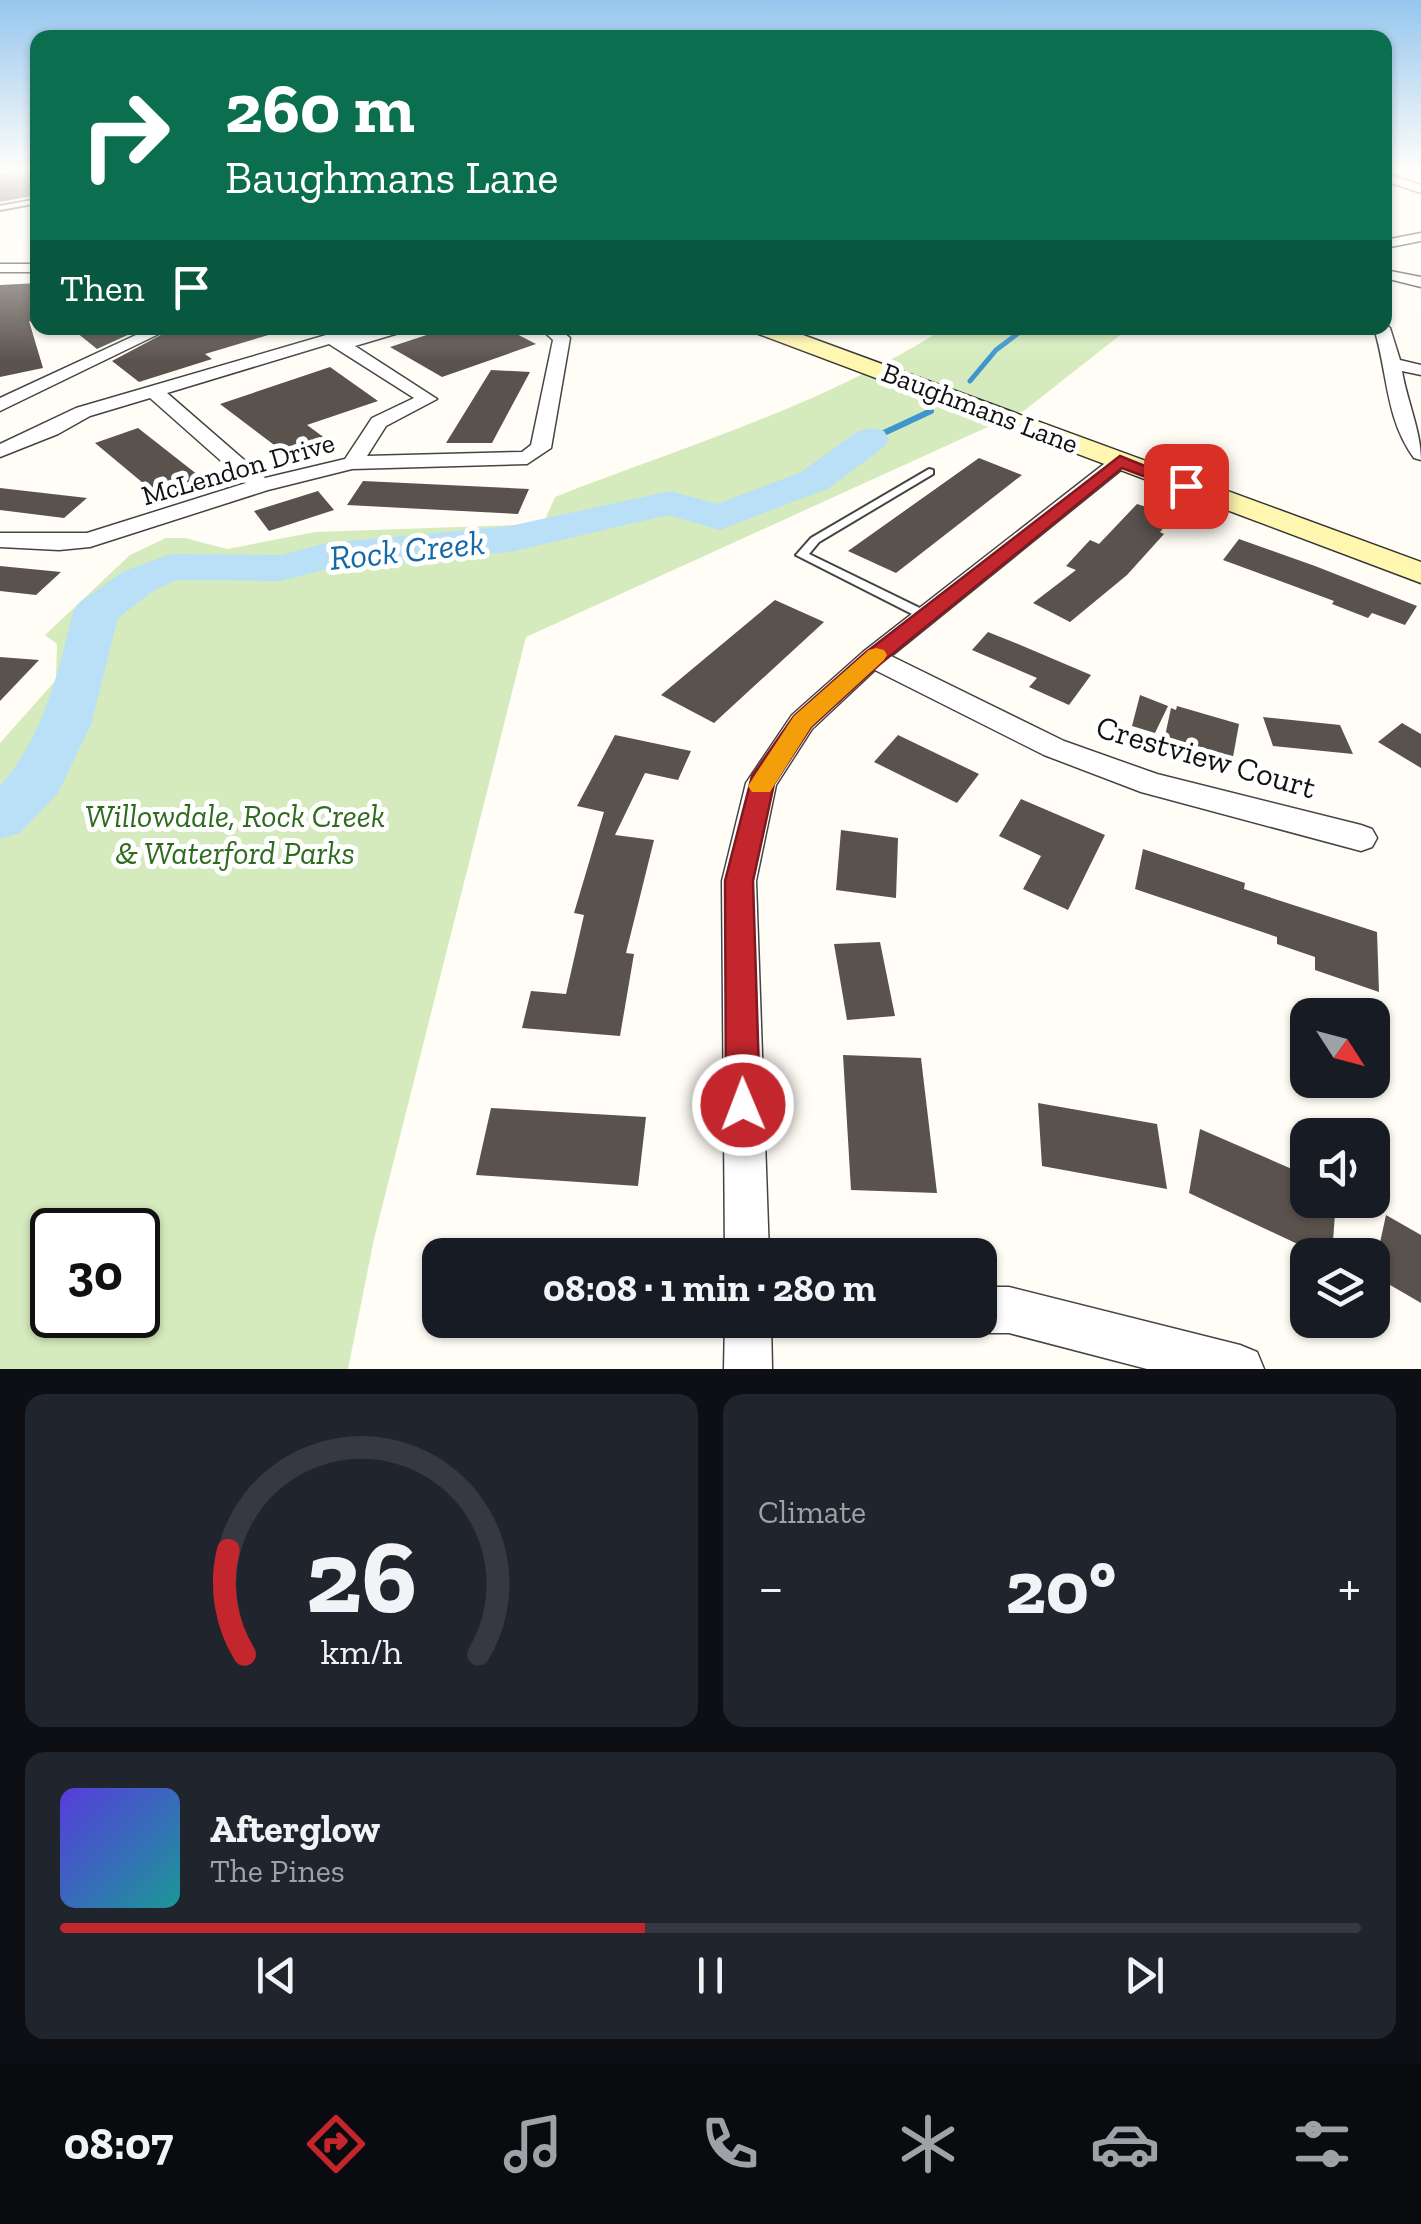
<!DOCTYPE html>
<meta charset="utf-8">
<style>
body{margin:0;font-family:"Zilla Slab",serif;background:#20242c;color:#f1f3f6;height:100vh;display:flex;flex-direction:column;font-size:38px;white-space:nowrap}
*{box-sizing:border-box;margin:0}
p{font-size:32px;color:#9ea1a6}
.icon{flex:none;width:55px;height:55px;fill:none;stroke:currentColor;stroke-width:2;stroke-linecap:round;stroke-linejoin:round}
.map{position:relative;height:1369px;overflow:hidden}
.sheet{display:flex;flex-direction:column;gap:25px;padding:25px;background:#0d0f14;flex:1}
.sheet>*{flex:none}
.guide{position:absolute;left:30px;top:30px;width:1362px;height:305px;border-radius:20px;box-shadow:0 2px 8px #0004;background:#0b6e4f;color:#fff;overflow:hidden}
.needle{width:65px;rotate:126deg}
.fabs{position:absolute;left:1290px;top:998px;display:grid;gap:20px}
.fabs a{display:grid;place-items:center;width:100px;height:100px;border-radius:20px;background:#171b24;box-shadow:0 2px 8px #0004;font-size:50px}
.speed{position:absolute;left:30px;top:1208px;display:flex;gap:20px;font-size:50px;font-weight:700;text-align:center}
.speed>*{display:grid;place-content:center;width:130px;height:130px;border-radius:50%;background:#171b24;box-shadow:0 2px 8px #0004;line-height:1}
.speed .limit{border:5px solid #111;border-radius:15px;background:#fff;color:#111}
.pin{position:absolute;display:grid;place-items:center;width:85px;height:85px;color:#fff;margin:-42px;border-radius:20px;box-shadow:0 5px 15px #0006}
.me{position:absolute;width:110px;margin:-55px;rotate:359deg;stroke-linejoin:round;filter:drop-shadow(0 0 8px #0008)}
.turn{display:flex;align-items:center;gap:35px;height:210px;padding:0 30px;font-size:45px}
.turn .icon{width:130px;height:130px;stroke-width:2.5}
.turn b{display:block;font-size:70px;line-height:85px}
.then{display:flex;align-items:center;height:95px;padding:0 30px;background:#0003;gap:20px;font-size:38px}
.big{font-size:75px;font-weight:700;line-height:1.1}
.sheet .card{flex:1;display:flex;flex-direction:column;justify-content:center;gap:15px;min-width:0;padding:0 35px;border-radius:20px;background:#20242c}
.sheet .dial{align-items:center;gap:0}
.dial svg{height:260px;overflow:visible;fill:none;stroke:#363941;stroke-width:7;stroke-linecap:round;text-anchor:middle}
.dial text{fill:#f1f3f6;stroke:none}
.song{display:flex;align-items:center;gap:30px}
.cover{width:120px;height:120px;border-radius:15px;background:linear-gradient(135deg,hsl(250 70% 55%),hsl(180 70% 35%))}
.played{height:10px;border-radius:5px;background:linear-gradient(90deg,#c4262e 45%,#363941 45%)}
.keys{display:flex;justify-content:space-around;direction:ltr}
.heat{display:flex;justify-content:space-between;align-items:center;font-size:55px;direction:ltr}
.sheet .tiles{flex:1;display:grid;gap:25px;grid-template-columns:1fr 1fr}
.card:last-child{grid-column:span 2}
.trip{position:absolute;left:422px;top:1238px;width:575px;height:100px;border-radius:20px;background:#171b24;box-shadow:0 2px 8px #0004;font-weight:700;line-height:100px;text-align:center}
.tabs{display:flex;height:160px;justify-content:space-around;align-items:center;background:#090b0e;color:#9ea1a6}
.tabs .icon{width:70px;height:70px}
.tabs .active{color:#c4262e}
.tabs b{font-size:45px;color:#f1f3f6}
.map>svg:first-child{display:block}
.green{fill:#d5ebbd;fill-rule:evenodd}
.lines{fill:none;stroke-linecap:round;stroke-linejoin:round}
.stream-far1{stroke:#3f96cf;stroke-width:5}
.stream{stroke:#3f96cf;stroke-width:6}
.river{fill:#b9e0f7;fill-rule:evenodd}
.building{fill:#5a524d}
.service-casing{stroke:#444;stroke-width:4}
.minor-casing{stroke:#444;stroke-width:3}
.secondary-casing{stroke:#333;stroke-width:3}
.service{fill:#fff;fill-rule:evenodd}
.minor{fill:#fff;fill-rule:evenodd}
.secondary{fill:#fff6b0;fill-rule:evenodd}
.route{fill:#c4262e;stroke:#7f191e;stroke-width:2.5}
.slow{fill:#f59e0b}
.labels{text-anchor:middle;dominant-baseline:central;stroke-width:10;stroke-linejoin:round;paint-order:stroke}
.far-street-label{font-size:28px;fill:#111;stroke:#fff}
.street-label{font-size:32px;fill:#111;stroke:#fff}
.park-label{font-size:32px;font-style:italic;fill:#2f6b1f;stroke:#fff}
.water-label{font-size:35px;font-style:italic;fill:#1768a6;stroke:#fff}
</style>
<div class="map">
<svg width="1421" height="1369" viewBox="0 0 1421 1369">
<rect width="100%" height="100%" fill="#fffdf5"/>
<path class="green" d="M945,328h184l-104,82 -499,227 -152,602 -26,130h-348v-626l56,-63 1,-36 -12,-9 85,-80 36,-17h19l42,11 88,-17 228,-8 12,-27c133,-52 269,-92 390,-169zM52,1230h86v85h-86z"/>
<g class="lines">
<path class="stream-far1" d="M970,381l26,-31 29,-22"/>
<path class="stream" d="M871,439l60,-28"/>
<path class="river" d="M871,428l13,3 5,8 -5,8 -55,41 -109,42 -52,-15 -158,37 -182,17 -48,12 -103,-1 -21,9 -38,29 -27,107 -33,68 -38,40 -20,6v-53c43,-49 58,-112 73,-174l7,-10 44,-31 47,-17 109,1 47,-12 183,-17 160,-35 48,13 83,-32 57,-41z"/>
</g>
<path class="building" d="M22,170h16v25l-38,7v-29z
M38,283v43l-9,-5 14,47 -43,9v-92z
M71,328h72l-46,21z
M174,328h101v5l-70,21 7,5 -73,23 -27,-21z
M448,328h57l31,16 -94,33 -52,-30z
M330,367l48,34 -71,24 26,19h-31v8l-12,5 -70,-53z
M491,370l39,2 -38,71h-46z
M138,428l74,58 -45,17 -72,-60z
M979,458l43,17 -126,98 -48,-22z
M363,481l166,8 -11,25 -171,-9z
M0,488l87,10 -23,20 -64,-8z
M318,491l16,19 -65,21 -15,-20z
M1137,504l37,12 -14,16 4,2 -37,41 -57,47 -37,-19 43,-33 -10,-4 24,-26 9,4z
M1239,539l76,27 102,40 -12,19 -33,-12 -4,5 -36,-14 2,-3 -111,-41z
M0,566l61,6 -25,23 -36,-4z
M775,600l49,22 -110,101 -53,-28z
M988,632l30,12 73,31 -22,30 -40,-18 8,-9 -65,-28z
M0,657l39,3 -39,41z
M1140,695l28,11 -13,27 -23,-7z
M1177,706l62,18 -6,33 -68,-21 6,-28 5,2z
M1263,717l77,8 13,29 -80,-8z
M1402,723l19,11v34l-43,-26z
M615,735l76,16 -13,29 -33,-7 -30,62 39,5 -28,113 8,1 -14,82 -98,-8 9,-37 35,3 18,-79 -10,-2 30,-101 -27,-6z
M898,735l81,39 -22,29 -83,-41z
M1021,799l84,36 -37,75 -45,-21 18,-33 -42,-20z
M841,830l57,8 -2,60 -60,-8z
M1143,849l102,34 -1,6 133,43 2,60 -64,-22v-13l-38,-13v-7l-142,-48z
M880,942l15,74 -48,4 -13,-76z
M843,1055l78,3 16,135 -86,-3z
M1038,1103l119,21 10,65 -125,-23z
M491,1108l155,9 -8,69 -162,-11z
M1200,1129l108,47v24h28l-4,55h-11l-132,-62z
M1386,1215l35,20v68l-48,-28z"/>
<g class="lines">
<defs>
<path id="service" d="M38,199v4l-38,7v-4z
M929,469l4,1v4l-114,68 -10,12 121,59 2,3 -2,3h-8l-126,-64 15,-17z"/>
<path id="minor" d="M1385,173l36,12v8l-36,-12z
M1421,233v8l-36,7v-8z
M0,264h38v8h-38z
M1385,270l36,7v10l-36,-9z
M1385,324l5,4 10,32 21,5v10l-19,-4c5,30 19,60 19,89l-7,-2c-29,-40 -26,-85 -40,-130h11z
M151,328h20l-171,83v-13z
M350,328h54l-2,4 -47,14 82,53 -51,27 -19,30 155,-4 9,-7 22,-105 -13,-12h18l12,10 -19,110 -24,16 -175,5 -84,21 -178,57 -31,3 -59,-3v-14h87l159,-50 -96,-85 -60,18 -32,18 -58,23v-13l76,-36zM329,344l85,54 -42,20 -27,41 -80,19 -98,-85z
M1120,455l10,6 -3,4 -236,191 173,85 93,33 204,51 11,4 5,9 -5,9 -11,4 -220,-59 -97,-37 -169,-85 -63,59 -36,56 -20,96 13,374h-44l-3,-374 24,-98 46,-68 71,-63 250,-195z
M980,1287h29l231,58 17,7 7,17h-117l-138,-36h-29l-16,-7 -3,-6h19z
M725,1320h46l1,49h-48z"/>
<path id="secondary" d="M753,328h31l637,234v21l-665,-250z"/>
</defs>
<use href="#service" class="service-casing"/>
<use href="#minor" class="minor-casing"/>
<use href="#secondary" class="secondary-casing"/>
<use href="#service" class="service"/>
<use href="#minor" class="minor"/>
<use href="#secondary" class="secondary"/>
</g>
<linearGradient id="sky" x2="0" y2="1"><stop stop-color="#95c6ee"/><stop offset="0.47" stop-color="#fffefa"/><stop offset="1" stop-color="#fffefa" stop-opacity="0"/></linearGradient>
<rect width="1421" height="361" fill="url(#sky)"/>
<path class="route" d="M1120,456l75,30 -9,6 -64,-24 -242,196 -69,63 -37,57 -21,97 7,224 -5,12 -12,4 -12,-4 -5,-12 -1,-224 27,-105 42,-60 71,-63z"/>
<path class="slow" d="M876,648l8,2 3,5 -3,5 -73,67 -41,65h-18l-4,-6 46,-70 75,-66z"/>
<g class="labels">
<g class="far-street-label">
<text transform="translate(980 408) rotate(21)">Baughmans Lane</text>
<text transform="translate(238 469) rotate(-16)">McLendon Drive</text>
</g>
<g class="street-label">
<text transform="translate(1206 757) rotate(16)">Crestview Court</text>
</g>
<g class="park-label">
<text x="235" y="816">Willowdale, Rock Creek<tspan x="235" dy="37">&amp; Waterford Parks</tspan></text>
</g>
<g class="water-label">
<text transform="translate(407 550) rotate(-6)">Rock Creek</text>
</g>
</g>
</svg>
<div class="fabs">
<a><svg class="needle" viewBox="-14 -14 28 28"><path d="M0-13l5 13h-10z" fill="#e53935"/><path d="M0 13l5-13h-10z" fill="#9ea1a6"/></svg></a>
<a><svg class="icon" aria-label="sound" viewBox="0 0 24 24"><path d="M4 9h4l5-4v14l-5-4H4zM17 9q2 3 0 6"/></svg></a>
<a><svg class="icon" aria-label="layers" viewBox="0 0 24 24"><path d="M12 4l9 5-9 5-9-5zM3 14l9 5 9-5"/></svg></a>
</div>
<div class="speed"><div class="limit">30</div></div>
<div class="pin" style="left:1186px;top:486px;background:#d93025"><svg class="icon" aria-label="arrive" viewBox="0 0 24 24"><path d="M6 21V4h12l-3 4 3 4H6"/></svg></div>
<svg class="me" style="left:743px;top:1105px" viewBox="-20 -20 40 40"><circle r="17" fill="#c4262e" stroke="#fff" stroke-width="3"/><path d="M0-11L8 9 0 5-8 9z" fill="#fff"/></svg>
<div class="trip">08:08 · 1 min · 280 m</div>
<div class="guide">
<div class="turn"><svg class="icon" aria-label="right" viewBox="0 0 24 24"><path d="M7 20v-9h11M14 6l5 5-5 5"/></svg><div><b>260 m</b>Baughmans Lane</div></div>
<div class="then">Then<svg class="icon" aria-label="arrive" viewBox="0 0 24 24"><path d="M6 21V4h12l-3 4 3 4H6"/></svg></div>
</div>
</div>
<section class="sheet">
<div class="tiles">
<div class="card dial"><svg viewBox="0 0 100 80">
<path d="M14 69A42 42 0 1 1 86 69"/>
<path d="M14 69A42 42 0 0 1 9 37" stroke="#c4262e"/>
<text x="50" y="56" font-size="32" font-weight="700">26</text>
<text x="50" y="72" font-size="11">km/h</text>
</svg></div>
<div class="card"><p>Climate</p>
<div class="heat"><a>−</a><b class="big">20°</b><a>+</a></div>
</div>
<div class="card">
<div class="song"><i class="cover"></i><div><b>Afterglow</b><p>The Pines</p></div></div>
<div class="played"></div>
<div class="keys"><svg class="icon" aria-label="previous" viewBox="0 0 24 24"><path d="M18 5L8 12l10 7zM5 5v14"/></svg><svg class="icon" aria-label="pause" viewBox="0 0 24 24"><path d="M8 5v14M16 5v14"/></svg><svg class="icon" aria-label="next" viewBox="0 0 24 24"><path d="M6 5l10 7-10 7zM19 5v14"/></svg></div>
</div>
</div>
</section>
<nav class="tabs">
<b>08:07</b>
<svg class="icon active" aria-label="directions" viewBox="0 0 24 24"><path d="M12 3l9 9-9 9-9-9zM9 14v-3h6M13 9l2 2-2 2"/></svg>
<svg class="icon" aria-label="music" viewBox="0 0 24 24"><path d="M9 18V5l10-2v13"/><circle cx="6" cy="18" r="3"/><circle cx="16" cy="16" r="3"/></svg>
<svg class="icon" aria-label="phone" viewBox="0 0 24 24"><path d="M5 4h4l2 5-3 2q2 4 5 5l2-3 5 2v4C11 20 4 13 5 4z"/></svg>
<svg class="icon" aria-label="climate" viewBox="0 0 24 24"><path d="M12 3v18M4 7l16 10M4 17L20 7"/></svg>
<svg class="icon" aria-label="car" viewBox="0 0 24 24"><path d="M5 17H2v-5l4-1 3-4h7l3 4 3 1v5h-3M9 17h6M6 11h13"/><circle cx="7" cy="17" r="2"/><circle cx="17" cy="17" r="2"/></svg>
<svg class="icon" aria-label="filters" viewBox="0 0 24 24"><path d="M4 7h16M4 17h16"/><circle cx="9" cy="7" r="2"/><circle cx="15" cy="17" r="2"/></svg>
</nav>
